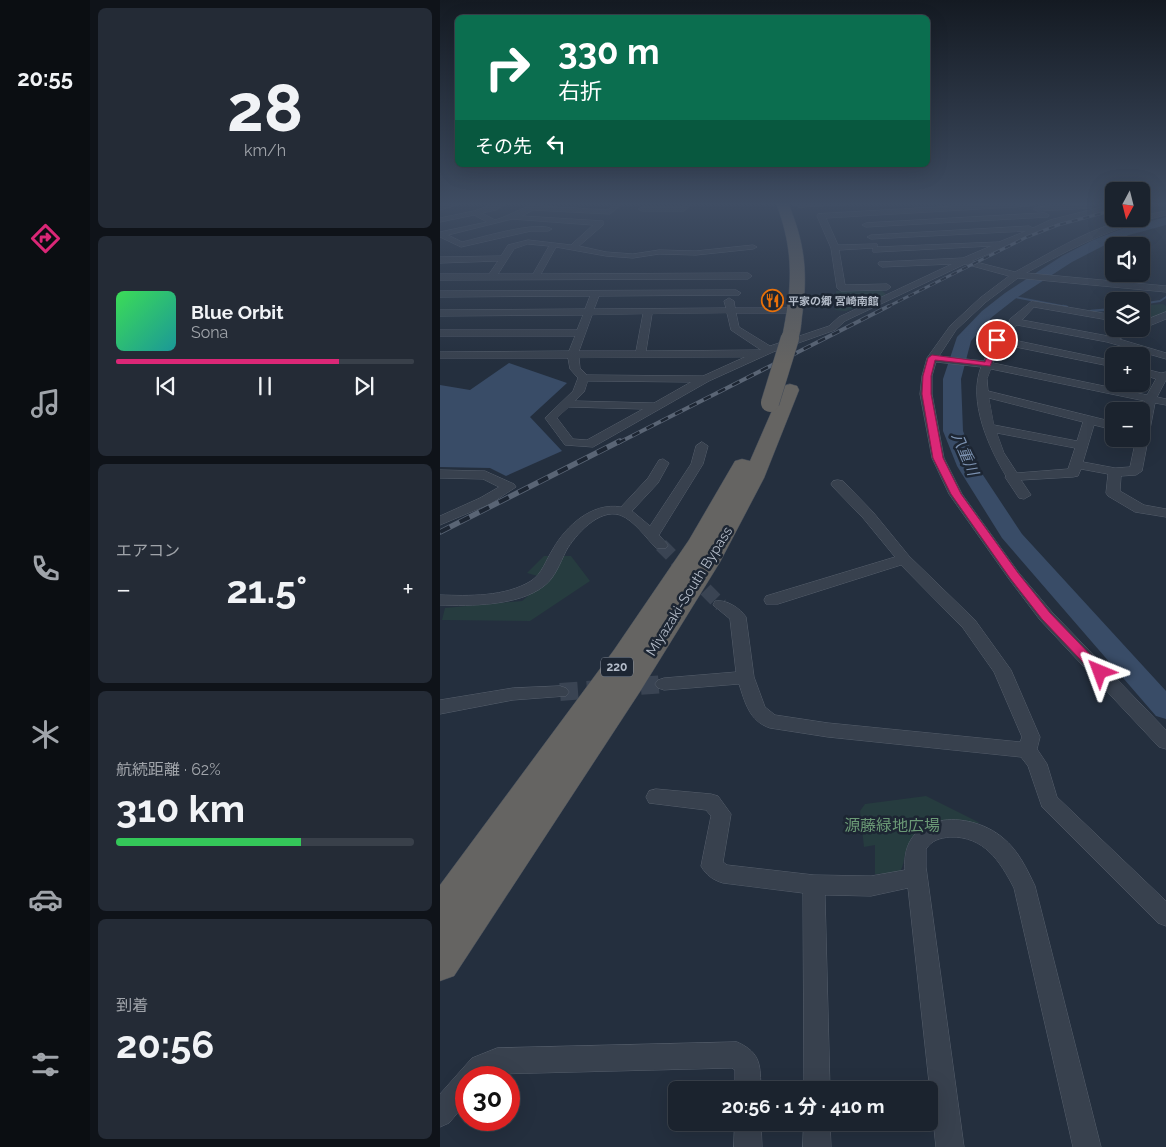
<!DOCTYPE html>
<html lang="ja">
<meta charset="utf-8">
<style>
body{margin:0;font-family:Raleway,"Noto Sans JP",sans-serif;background:#242b36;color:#f1f3f6;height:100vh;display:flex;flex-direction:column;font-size:19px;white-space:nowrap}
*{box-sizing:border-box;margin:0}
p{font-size:16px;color:#a0a4aa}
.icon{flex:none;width:28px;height:28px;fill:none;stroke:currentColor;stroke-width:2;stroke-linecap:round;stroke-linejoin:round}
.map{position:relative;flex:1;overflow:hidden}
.sheet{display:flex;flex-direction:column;gap:8px;padding:8px;background:#0f1319;width:350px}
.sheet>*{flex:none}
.top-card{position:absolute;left:15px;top:15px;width:475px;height:152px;border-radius:8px;box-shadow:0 5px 20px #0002,0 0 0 1px #39404a;background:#0b6e4f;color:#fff;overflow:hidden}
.needle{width:32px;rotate:187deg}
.fabs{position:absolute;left:665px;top:182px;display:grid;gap:10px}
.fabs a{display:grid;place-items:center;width:45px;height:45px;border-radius:8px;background:#1b232e;box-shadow:0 5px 20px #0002,0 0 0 1px #39404a;font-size:25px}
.speed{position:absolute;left:15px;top:1066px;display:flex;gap:10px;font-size:25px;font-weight:700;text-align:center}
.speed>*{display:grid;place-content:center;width:65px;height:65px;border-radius:50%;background:#1b232e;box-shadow:0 5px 20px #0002,0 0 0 1px #39404a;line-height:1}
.speed .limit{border:8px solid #d22;background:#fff;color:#111}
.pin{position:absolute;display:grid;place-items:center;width:42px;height:42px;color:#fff;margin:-21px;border:2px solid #fff;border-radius:50%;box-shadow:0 1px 5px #0007}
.me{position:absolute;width:55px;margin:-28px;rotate:316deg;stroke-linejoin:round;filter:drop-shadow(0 0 4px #0008)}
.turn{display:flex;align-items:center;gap:18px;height:105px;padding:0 20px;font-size:22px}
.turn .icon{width:65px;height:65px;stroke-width:2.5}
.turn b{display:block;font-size:35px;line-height:42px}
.then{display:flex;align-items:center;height:48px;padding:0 20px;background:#0003;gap:10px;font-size:19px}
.big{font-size:38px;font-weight:700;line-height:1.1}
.sheet .tile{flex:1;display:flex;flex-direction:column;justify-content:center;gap:8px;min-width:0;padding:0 18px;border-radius:8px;background:#242b36}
.sheet .dial{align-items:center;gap:0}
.dial b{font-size:65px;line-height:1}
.song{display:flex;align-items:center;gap:15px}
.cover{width:60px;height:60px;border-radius:8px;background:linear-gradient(135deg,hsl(130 70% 55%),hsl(180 70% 35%))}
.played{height:5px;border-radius:2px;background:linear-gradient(90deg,#db2777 75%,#39404a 75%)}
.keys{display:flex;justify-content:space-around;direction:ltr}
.heat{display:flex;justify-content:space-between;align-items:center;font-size:28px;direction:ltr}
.charge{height:8px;border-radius:4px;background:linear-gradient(90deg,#34c759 62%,#39404a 0)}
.trip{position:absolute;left:228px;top:1081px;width:270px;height:50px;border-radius:8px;background:#1b232e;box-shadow:0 5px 20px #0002,0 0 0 1px #39404a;font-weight:700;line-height:50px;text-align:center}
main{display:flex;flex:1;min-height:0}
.dock{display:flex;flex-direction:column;width:90px;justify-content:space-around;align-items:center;background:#0b0e12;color:#a0a4aa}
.dock .icon{width:35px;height:35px}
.dock .selected{color:#db2777}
.dock b{font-size:22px;color:#f1f3f6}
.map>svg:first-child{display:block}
.green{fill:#263c3f}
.water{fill:#394c67}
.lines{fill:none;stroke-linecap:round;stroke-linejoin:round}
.stream-far1{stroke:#394c67;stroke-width:2}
.stream{stroke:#394c67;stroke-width:2.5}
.river{fill:#394c67;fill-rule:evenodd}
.minor-tunnel-far1{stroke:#3a4453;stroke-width:14;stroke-dasharray:14 7;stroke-linecap:butt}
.minor-tunnel{stroke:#3a4453;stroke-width:18;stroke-dasharray:18 9;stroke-linecap:butt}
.minor-casing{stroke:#565f6c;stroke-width:1}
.trunk-casing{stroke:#434c59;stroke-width:1}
.minor{fill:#38414e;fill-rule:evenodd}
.trunk{fill:#656462;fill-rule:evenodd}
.rail-far2-casing{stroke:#5a6575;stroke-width:3}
.rail-far1-casing{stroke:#5a6575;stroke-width:4}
.rail-casing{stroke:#5a6575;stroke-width:5.5}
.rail-far2{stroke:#1d2633;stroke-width:2;stroke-dasharray:6;stroke-linecap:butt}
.rail-far1{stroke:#1d2633;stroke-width:2.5;stroke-dasharray:8;stroke-linecap:butt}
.rail{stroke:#1d2633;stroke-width:4;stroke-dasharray:11;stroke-linecap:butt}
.trunk-bridge-casing{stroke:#434c59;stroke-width:19;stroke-linecap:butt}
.trunk-bridge{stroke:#656462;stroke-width:18}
.route{fill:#db2777;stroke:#8e194d}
.labels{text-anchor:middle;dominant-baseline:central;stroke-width:5;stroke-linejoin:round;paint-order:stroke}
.far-poi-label{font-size:11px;font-weight:bold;fill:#b4bcc9;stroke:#1d2633;text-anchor:start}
.shield{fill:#1d2633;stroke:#878f9c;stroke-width:1}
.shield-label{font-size:12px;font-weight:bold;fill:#b4bcc9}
.street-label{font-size:14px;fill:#b4bcc9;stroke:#1d2633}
.water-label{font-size:15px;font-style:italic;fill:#7c92b1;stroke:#1d2633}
.near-park-label{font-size:16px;fill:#6b9a76;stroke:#1d2633}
</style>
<main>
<nav class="dock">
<b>20:55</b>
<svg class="icon selected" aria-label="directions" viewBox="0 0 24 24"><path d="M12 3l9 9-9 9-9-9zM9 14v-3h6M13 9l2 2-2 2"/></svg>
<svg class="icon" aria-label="music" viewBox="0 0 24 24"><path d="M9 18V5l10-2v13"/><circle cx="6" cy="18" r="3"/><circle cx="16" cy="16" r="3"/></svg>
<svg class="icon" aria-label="phone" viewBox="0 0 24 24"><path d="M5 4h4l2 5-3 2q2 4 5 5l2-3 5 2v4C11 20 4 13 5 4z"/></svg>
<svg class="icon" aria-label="climate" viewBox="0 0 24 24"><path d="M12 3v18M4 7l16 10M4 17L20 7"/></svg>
<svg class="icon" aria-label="car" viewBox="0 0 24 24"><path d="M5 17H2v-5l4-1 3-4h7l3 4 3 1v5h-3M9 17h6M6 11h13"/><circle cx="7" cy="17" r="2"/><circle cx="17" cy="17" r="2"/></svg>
<svg class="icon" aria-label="filters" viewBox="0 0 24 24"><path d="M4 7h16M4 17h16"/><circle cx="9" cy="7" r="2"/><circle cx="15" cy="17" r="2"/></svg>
</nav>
<section class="sheet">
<div class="tile dial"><b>28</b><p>km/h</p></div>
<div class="tile">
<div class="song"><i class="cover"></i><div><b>Blue Orbit</b><p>Sona</p></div></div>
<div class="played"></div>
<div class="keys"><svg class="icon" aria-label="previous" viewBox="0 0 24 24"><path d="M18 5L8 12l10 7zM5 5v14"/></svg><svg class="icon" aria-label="pause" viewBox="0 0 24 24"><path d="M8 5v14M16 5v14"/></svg><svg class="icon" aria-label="next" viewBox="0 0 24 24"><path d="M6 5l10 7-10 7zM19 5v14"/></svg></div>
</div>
<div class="tile"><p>エアコン</p>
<div class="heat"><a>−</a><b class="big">21.5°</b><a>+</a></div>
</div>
<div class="tile"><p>航続距離 · 62%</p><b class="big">310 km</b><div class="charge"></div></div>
<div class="tile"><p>到着</p><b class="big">20:56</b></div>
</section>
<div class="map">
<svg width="726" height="1147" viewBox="0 0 726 1147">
<rect width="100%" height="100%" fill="#242f3e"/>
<path class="green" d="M441,290l5,4 -3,3 -37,14 -11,-1 1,-19z
M723,304l3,2v8l-25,6v-10l9,-5z
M104,556h27l19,25 -60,40 -88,-1 3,-12 77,-7 26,-22 -21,-6z
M486,796l54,27c-28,0 -59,-4 -73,25 -4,9 -2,17 -8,25l-24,1v-29l-11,2 -4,-36 5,-7z"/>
<path class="water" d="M69,363l58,20 -37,34 32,34 -56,25 -16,-8 -50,-1v-82l30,5z"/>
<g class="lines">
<path class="stream-far1" d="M689,219l17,6
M570,296l57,11
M701,304l19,-3 6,-4"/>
<path class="stream" d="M623,306l4,1
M651,311l23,-2"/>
<path class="river" d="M726,217v8l-37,10 -26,11 -31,16 -57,37 -23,18 -21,24 -10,38 2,52 14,35 45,68 144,157v28l-10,-3 -154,-178 -45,-72 -14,-35v-52l14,-42 25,-26 23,-18 57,-37 31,-16 28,-11z"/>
<path class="minor-tunnel-far1" d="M221,545l60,60"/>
<path class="minor-tunnel" d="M120,692l104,-8"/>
<defs>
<path id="minor" d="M11,203h12l-23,7v-4z
M57,203h9l-10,7 -14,3 13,7c15,-4 34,-17 48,-17l-4,3 69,4 7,-7h8l-13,11 -77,-4 -11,6 81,5v4l-24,21 27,6 27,2 26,-4 37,1 57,-6 4,2 -4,2 -57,6 -37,-1 -26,4 -27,-2 -50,-9 -15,27 207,-1 4,3 -4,3 -308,1v-6h49l9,-13 -58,2v-6l61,-1 7,-11 20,-5 43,5 22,-20 -81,-6 -64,16 14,7c18,-4 76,-22 90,-13l-4,2h-17l-70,16 -21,-10v-5l47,-10 -13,-7 -34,7v-4l34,-7zM88,244l21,2 -16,28h-35l16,-25z
M245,203h8l-9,8h-42l-4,-2 4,-2h40z
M358,203h51l-4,2 -46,2 -4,-2z
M569,203l25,1 -4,2 -204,12 12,27 36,-1h3v3l122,-5 27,-11 -155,8 -4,-2 4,-2 158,-9 4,2 17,-8 64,-16v4l-58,16 -84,37 43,11c34,-18 88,-53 126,-53v-3l25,-5v4c-52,11 -94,33 -140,58l140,13v6l-148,-14 -32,24 -30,28 -17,26 45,5 8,-21 17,-18 1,-3 22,-18 82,14v6l-80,-14 -12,13 86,16 18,-7h13l-2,2 -18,8 47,14v6l-59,-17 -90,-17 -13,13 110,23v6l-113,-23 -8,19 154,32 9,-16 -15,-5v-6l20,5 5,-1v8l-9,17 9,2v6l-11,-2 -13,68 -6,4 -15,1 -1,15 24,14 22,4v8l-31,-5 -27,-16 -2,-3 2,-19 -27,-5 -3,7 -5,1 -52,3 10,15 -7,4 -5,-1 -14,-21 1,-1c-18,-30 -38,-75 -25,-109l-45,-5 -4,14v18l12,64 18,36 57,79 33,39 114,118v19l-7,-2 -119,-127 -31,-41 -60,-85 -17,-36 -12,-64 2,-18 5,-18 23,-32 30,-28 29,-22 -44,-12 -120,57 -10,9 -62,22 -64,29 -116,66 -28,-2 -20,-27 28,-27 5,-13 -8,-9 -2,-11h-128v-6l129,-1 6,-15h-135v-6h137l6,-15 -143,1v-6l145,-1 5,-13 -150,1v-6l296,-1 5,3 -2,2 -140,1 -5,13 132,-1 -2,-7 5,-3 5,3 1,7h64v4l-3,1h-60l3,14 31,19 59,-20 10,-9 113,-53 -70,3 -4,-3 1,-2 84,-4 28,-12 -115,6h-3v-4l-34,2 6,35 42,-1 4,3 -4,3 -46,1 -4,-3 -6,-40 -14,-32 1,-2zM287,313l4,17 30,20 -115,1 6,-37zM203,314l-7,37h-57l13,-36zM305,357l-42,19 -116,-1 -7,-7 -1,-10zM551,369l154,32 -4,15v23h-5l-6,28 -15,1 -32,-6 11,-37 20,5v-8l-126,-31 -1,-12zM148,381l103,1 -37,21 -79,-2 9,-9zM549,398l94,24 -6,19 -83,-16zM129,407l74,2 -56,31 -14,-1 -16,-21zM557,433l78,15 -7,21 -51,4 -13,-20z
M648,204h3v4l-54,3 -4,-2 4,-2z
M605,213l4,2 -1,2 -182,10 -4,-2 4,-2z
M726,312v7l-22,9 -4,1 1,-7z
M262,442l6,4 -5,18 -44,71 9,10 -2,3h-10c-10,-10 -22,-28 -36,-33 -21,-7 -45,20 -54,36 -6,12 -11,27 -22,35 -25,20 -74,20 -104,19v-10c29,1 65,2 91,-14 11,-7 15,-21 22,-32 13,-23 39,-47 68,-42l27,-29 11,-18 4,-1 6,4 -11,20 -26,28 18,15 41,-62 5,-18z
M0,470l45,1 29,13 2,3 -26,17 -50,21v-9l40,-18 19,-11 -16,-8 -43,-1z
M398,480l5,1 30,31 36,44 66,64 36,50 29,67 -3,12 10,15 10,33 109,104v25l-8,-3 -116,-116 -14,-41 -7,-9 -193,-20 -58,-9c-21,-7 -25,-26 -31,-44l-75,6 -6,-2 -3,-4 3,-4 6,-2 72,-6 -6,-53 -17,-14 2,-4c11,-2 25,7 31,16l8,60 11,30 10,8 53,8 192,19 2,-5 -28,-65 -31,-44 -62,-63 -123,39h-12l-2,-4 2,-4 129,-39 -32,-39 -30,-31 -2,-3 2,-3z
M120,686l6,2 3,4 -3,4 -53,4 -73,14v-14l73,-12z
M216,789l55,5 7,2 13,18 -8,48 4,3 87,10 57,1 34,-6c-5,-59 64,-61 98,-32 15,12 24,31 32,48l66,261h-28l-59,-259c-14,-27 -30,-52 -64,-51 -10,1 -18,3 -24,12v18l38,280h-28l-28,-259 -37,8 -46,-1 5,195h-26l-1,-197 -80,-10c-10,-3 -17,-8 -22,-17l10,-50 -5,-6 -57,-7 -3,-6 3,-6z
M297,1042c25,11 23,24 24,48h-26v-20l-3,-2 -235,6 -8,4h-23v25l-17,20 -9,4v-33l32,-36 25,-10z
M295,1122h26l1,25h-28z
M364,1122h26l1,25h-28z"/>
<path id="trunk" d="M336,203h12c17,40 20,70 14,113 -1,8 -1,19 -6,26h-12l-2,-4c10,-50 13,-86 -6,-135z
M350,384l7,2 2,4 -35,88 -44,84 -79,128 -187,286 -14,5v-96l174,-235 75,-110 46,-79 7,-2 8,2 31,-71 2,-4z"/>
</defs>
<use href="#minor" class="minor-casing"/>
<use href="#trunk" class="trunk-casing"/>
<use href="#minor" class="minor"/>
<use href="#trunk" class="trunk"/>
<defs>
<path id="rail-far2" d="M701,204l4,-1
M447,307l140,-70 31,-12 56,-15"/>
<path id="rail-far1" d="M178,443l271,-137"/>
<path id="rail" d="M0,532l180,-91"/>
</defs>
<use href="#rail-far2" class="rail-far2-casing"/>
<use href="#rail-far1" class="rail-far1-casing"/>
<use href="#rail" class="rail-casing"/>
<use href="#rail-far2" class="rail-far2"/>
<use href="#rail-far1" class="rail-far1"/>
<use href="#rail" class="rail"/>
<defs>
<path id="trunk-bridge" d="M330,403l20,-65"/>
</defs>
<use href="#trunk-bridge" class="trunk-bridge-casing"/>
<use href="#trunk-bridge" class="trunk-bridge"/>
</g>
<linearGradient id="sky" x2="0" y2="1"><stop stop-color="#141a22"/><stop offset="0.56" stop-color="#3f4d63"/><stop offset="1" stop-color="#3f4d63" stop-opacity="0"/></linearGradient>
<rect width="726" height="364" fill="url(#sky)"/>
<path class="route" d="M557,338l4,2 -11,26 -55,-6 -4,16v18l12,64 18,36 57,79 32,40 54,56 2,3 -2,3h-9l-53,-56 -32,-41 -59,-84 -18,-36 -11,-64 1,-18 5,-18 4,-3 53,7 8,-22z"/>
<defs>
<symbol id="restaurant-ring" viewBox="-11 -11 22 22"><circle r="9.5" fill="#1d2633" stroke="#e8710a" stroke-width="1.5"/><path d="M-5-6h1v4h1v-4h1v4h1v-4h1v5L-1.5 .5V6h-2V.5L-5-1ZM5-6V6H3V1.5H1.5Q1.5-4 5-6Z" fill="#e8710a"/></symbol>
</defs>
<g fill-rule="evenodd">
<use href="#restaurant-ring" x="320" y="288" width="25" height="25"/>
</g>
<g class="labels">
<g class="far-poi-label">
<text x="348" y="301">平家の郷 宮崎南館</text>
</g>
<rect class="shield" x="161" y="657.5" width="32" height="19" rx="4"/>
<g class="shield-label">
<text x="177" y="667">220</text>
</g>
<g class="street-label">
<text transform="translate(249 591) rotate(-58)">Miyazaki-South Bypass</text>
</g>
<g class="water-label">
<text transform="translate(525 454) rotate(67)">八重川</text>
</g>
<g class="near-park-label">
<text x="452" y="825">源藤緑地広場</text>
</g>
</g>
</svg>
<div class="fabs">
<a><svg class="needle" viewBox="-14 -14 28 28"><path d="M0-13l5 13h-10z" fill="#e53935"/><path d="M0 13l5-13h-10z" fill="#a0a4aa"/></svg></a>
<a><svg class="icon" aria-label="sound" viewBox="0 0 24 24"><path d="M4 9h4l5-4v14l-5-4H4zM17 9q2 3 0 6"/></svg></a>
<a><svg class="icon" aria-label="layers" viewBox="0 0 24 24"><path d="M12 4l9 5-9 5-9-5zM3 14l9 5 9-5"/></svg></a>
<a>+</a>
<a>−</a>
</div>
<div class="speed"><div class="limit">30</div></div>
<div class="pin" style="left:557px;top:340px;background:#d93025"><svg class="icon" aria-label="arrive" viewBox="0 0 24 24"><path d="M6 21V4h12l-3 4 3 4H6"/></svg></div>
<svg class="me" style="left:660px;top:672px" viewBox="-20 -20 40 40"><path d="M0-17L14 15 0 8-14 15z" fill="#db2777" stroke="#fff" stroke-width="4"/></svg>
<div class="trip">20:56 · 1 分 · 410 m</div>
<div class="top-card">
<div class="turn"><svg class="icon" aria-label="right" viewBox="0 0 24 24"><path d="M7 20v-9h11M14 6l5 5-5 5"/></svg><div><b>330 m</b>右折</div></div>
<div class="then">その先<svg class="icon" aria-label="left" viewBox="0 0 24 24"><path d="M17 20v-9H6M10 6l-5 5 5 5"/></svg></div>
</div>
</div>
</main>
